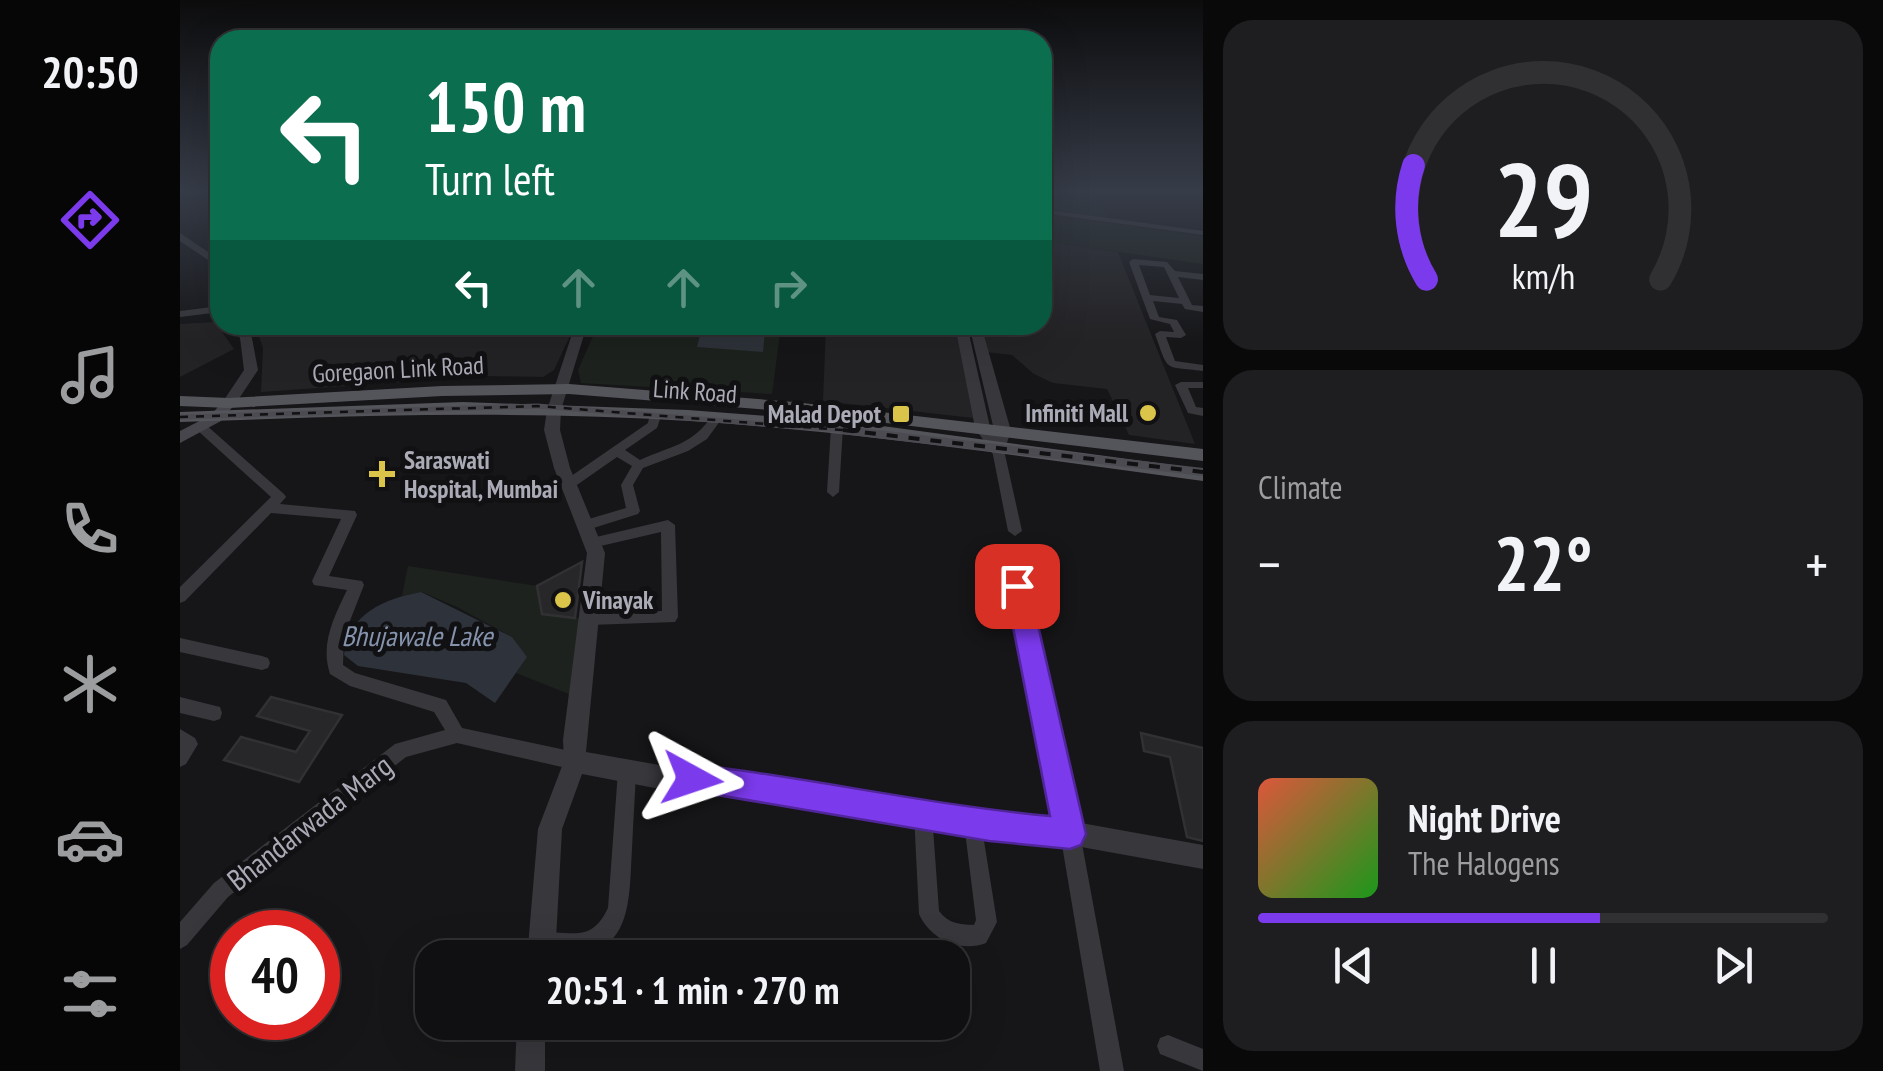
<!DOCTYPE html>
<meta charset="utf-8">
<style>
body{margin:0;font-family:"PT Sans Narrow",sans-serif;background:#1e1e20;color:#f1f3f6;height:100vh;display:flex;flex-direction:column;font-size:38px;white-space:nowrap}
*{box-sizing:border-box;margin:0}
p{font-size:32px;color:#9c9d9f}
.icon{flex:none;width:55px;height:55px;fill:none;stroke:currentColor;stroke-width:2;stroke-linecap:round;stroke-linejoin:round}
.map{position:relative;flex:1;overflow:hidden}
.panel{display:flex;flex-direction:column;gap:20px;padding:20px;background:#09090a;width:680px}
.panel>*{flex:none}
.top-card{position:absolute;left:30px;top:30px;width:842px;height:305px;border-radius:30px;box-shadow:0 10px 40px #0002,0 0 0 2px #303032;background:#0b6e4f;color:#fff;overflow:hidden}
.speed{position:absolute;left:30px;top:910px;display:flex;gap:20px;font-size:50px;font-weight:700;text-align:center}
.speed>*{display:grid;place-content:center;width:130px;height:130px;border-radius:50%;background:#101012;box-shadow:0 10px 40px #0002,0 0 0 2px #303032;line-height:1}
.speed .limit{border:15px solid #d22;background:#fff;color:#111}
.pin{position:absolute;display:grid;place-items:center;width:85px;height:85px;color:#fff;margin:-42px;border-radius:20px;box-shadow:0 5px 15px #0006}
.me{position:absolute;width:110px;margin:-55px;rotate:95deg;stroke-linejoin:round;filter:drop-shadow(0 0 8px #0008)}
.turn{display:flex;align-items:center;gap:35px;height:210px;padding:0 50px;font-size:45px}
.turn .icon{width:130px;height:130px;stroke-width:2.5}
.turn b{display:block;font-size:70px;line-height:85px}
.lanes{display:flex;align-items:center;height:95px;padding:0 50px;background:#0003;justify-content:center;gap:50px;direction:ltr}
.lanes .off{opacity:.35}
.big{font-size:75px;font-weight:800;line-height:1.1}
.panel .widget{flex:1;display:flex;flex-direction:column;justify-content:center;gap:15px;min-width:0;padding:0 35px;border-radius:30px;background:#1e1e20}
.panel .dial{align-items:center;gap:0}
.dial svg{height:260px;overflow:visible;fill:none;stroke:#303032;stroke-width:7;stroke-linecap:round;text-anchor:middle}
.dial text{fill:#f1f3f6;stroke:none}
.song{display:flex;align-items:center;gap:30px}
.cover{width:120px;height:120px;border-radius:15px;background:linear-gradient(135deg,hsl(10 70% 55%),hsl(120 70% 35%))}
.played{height:10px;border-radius:5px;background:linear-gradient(90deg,#7c3aed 60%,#303032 60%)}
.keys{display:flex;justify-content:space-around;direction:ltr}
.heat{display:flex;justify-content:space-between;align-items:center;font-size:55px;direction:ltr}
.trip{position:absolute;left:235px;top:940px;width:555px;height:100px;border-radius:30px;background:#101012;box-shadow:0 10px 40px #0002,0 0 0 2px #303032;font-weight:800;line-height:100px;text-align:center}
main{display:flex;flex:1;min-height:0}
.menu{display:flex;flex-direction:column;width:180px;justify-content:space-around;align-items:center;background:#060607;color:#9c9d9f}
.menu .icon{width:70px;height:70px}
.menu .selected{color:#7c3aed}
.menu b{font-size:45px;color:#f1f3f6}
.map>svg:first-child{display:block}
.built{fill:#232224}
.green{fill:#1d221e}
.water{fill:#2e323a}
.building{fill:#272628;stroke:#313033;stroke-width:2.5}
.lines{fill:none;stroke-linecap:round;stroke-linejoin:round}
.minor{fill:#38373c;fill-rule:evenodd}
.tertiary{fill:#38373c;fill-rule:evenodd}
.secondary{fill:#46464c;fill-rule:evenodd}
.primary{fill:#54545b;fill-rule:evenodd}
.rail-far1-casing{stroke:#4b4b51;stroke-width:5}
.rail-casing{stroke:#4b4b51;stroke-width:8}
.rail-far1{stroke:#111113;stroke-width:2.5;stroke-dasharray:8;stroke-linecap:butt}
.rail{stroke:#111113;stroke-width:4;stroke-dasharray:11;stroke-linecap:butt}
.route{fill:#7c3aed;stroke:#51269a;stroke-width:2.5}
.poi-dot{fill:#dbc44a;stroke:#111113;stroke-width:4}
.labels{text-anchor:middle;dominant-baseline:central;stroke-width:10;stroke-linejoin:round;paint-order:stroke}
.street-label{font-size:25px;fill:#aaabb6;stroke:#111113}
.poi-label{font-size:25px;font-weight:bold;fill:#aaabb6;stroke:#111113;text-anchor:end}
.water-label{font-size:28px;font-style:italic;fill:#8593ad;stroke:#111113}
.near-street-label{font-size:30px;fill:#aaabb6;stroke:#111113}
</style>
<main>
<nav class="menu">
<b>20:50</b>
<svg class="icon selected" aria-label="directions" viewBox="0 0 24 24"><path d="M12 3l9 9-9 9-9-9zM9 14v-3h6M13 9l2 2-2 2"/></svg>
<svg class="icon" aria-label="music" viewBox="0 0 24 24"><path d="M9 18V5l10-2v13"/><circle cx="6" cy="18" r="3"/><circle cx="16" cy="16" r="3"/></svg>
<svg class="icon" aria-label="phone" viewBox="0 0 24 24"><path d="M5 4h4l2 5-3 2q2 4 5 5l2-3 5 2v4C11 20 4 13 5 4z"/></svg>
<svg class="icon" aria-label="climate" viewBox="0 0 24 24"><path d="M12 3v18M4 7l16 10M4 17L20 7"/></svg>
<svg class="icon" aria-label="car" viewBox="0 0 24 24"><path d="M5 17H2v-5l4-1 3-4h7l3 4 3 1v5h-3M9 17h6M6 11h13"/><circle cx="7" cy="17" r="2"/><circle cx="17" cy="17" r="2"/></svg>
<svg class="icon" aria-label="filters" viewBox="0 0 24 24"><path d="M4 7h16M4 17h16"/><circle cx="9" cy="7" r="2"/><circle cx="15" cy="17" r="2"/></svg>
</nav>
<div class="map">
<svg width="1023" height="1071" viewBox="0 0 1023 1071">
<rect width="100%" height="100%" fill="#161618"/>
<path class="built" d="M863,241l75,11 77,192 -66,-9 -22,-46 -54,-6 -19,-9 -22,-19 -27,-3 -3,-27h60z
M35,322l19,27 -54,28v-53z
M75,325h320l-21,45 -11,7 -55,-1 -227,16 2,-44z
M646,325h130l17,93 -150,-17z"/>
<path class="green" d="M862,192h57l8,26 -64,-10z
M862,214l161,22v28l-160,-23z
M418,325h183l-9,69 -191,-11 -3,-13z
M228,566l129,20 5,28 42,5 -10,77 -58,-23 10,-16 -14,-20 -55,-30 -35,-15 -20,4z"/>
<path class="water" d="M522,327l63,4 -2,21 -66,-5z
M241,592l91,45 15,20 -32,46 -29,-20 -108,-17 -14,-11c5,-42 40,-56 77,-63z"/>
<path class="building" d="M402,562l-7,56 -33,-4 -5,-28z
M91,697l71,18 -43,67 -75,-22 17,-23 55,15 14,-21 -53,-15z
M961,733l62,15v93l-16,-4 -17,-80 -26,-6z"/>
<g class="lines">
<path class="minor" d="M862,209l161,22v4l-161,-22z
M953,259l34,3 8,9 28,3v6l-25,-3 14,28 11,1v6l-18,-3 -3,-5 -29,-3 6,16 18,3 9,15 -5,3 -15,-1 9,24 28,4v6c-40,-5 -34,2 -48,-37l5,-3 14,1 -4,-8 -20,-5 -21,-57zM959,265l25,2 15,31 -29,-3z
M40,306v6l-40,5v-6z
M1023,382v6h-15l8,19 7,1v8l-15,-3 -13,-28 6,-3z
M476,409l6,4 -5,15 -32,22 15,10c30,-14 54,-15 73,-46h8l2,3 -16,22 -19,12 -45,17 -10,17 7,26 -2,3 -51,16 -5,-1 -2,-4 2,-4 44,-13 -5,-23 11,-19 -15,-9 -43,30h-10l-1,-3 1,-3 84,-58 2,-10z
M21,423l4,1 79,70 2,3 -6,7 75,7 2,4 -28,61 33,5 2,4 -20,51 -1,29 12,8 91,27 16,28 113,24 6,3 3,6 -3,6 -6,3 -118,-27 -51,14 -178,140 -41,48 -7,4v-27l34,-39 181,-139 50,-14 -11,-18 -84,-26 -20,-12c-10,-30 4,-57 17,-84l-33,-5 -2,-4 29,-62 -70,-6 -86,88 -5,2v-16l91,-90 -74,-67 -2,-3z
M657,423l6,4 -4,65 -6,5 -6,-5 4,-65z
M818,446l6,4 18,81 -7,5 -7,-5 -16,-81z
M488,520l7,5 3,92 -3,5 -86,3 -5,-1 -3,-5 3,-5 5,-1 73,-2 -1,-79 -69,16 -5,-1 -2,-4 2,-4 5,-1z
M837,580l5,2 2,4 56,247 44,238h-24l-40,-238 -50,-247 2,-4z
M0,638l82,18 6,2 2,5 -2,5 -6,2 -82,-18z
M0,697l40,10 2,6 -2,6 -6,2 -34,-8z
M0,729l15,9 3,6 -12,20 -6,3z
M447,762l6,3 3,6c-1,26 -3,52 -4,78 -3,44 2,105 -60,106 -13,0 -27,0 -38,-5l-4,-7 4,-7c31,-12 54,14 74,-28l10,-137 3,-6z
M743,805l7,2 2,7 7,97c10,13 20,13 35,14l2,-5 -12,-97 2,-7 7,-2 7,2 17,106 -11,21c-26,10 -56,-4 -67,-29l-5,-100 2,-7z
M988,1035l35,14v22l-43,-17 -3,-8 3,-8z"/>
<path class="tertiary" d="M0,233l40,27v8l-40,-27z
M50,325h13l9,13 6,32 -24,36 -5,2 -7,-5 22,-33 -4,-32z
M395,325h12l-26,85 -1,20 10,38 35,85 -19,199 79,14 55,1 269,47 81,7 133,24v24l-133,-24 -81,-7 -269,-47 -55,-1 -83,-16 -20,55 -7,129h-28l11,-129 26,-68 -1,-21 24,-187 -33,-85 -10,-38 3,-20z
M775,325h12l23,102 5,7 -26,-109h12l30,106 -8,23h-10l-18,-26z
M337,1022h28v49h-30z"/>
<path class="secondary" d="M48,399l7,5 -14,17 -41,22v-12l31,-16 12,-14z"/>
<path class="primary" d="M389,384l225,18 409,47v12l-409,-49 -225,-18 -127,2 -213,12 -49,-2v-10l49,2 213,-12z
M283,402l225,8 172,13 343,46v12c-171,-23 -341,-49 -514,-60 -170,-11 -338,-5 -509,1v-10z"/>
<defs>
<path id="rail-far1" d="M0,417l357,-11 330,26"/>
<path id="rail" d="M663,430l360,42"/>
</defs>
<use href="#rail-far1" class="rail-far1-casing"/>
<use href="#rail" class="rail-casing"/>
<use href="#rail-far1" class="rail-far1"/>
<use href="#rail" class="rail"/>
</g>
<linearGradient id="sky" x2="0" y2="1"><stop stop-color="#0c0c0d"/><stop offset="0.56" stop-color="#363c48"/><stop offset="1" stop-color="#363c48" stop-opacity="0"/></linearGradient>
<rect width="1023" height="342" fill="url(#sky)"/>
<path class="route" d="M837,576l9,3 3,7 57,248 -5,11 -11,4 -81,-8 -307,-52 -5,-10 5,-11 10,-4c120,14 238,41 358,52l-45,-230 3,-7z"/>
<g class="poi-dot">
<circle cx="968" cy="413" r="10"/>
<rect x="711" y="404" width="20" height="20" rx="5"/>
<path d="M197 459h10v10h10v10h-10v10h-10v-10h-10v-10h10z"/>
<circle cx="383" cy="600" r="10"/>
</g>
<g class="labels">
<g class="street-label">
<text transform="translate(218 369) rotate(-3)">Goregaon Link Road</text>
<text transform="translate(515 391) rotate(4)">Link Road</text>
</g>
<g class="poi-label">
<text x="948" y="413">Infiniti Mall</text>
<text x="701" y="414">Malad Depot</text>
<text x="224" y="460" text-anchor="start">Saraswati<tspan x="224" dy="29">Hospital, Mumbai</tspan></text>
<text x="403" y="600" text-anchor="start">Vinayak</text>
</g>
<g class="water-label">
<text x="237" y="635">Bhujawale Lake</text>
</g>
<g class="near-street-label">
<text transform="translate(129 822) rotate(-38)">Bhandarwada Marg</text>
</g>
</g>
</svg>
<div class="speed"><div class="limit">40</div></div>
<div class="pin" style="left:837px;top:586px;background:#d93025"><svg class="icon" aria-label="arrive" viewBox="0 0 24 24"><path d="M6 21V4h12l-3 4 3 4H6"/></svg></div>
<svg class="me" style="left:512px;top:779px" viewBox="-20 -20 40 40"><path d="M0-17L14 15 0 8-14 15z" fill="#7c3aed" stroke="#fff" stroke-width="4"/></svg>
<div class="trip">20:51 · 1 min · 270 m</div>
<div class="top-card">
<div class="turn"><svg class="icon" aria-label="left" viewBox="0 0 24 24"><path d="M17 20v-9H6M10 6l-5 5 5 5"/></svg><div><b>150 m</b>Turn left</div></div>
<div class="lanes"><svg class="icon" aria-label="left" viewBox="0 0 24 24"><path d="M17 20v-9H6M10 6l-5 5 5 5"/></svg><svg class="icon off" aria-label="ahead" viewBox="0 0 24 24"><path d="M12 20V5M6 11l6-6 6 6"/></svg><svg class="icon off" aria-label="ahead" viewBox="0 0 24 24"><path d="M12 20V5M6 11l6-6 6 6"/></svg><svg class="icon off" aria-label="right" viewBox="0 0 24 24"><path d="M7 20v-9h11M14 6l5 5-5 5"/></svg></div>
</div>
</div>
<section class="panel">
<div class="widget dial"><svg viewBox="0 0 100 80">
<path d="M14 69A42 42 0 1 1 86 69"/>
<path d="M14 69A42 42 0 0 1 10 34" stroke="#7c3aed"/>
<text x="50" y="56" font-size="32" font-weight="700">29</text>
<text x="50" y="72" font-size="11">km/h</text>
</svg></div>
<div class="widget"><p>Climate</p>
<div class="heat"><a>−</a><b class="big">22°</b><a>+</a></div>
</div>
<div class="widget">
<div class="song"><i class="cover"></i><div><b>Night Drive</b><p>The Halogens</p></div></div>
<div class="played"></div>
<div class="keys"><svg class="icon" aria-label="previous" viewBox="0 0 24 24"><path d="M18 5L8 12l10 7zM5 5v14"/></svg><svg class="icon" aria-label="pause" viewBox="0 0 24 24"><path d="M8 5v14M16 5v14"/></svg><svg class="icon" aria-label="next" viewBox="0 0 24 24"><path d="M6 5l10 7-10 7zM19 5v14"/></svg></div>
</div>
</section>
</main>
